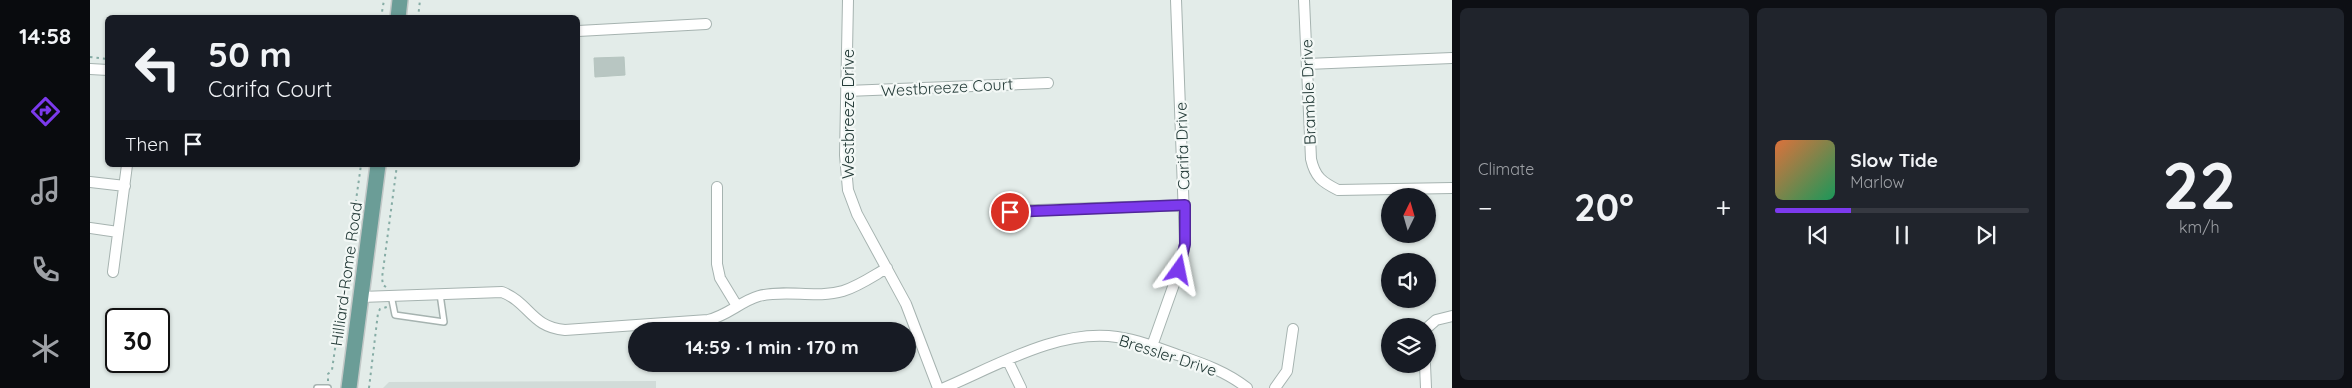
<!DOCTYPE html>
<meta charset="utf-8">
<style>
body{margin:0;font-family:Quicksand,sans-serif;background:#20242c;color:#f1f3f6;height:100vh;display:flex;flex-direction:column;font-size:19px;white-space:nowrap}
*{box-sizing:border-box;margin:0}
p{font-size:16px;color:#9ea1a6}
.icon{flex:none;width:28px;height:28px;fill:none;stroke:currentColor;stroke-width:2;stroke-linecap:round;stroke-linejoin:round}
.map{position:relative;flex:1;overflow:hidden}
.details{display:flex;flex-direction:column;gap:8px;padding:8px;background:#0d0f14;width:900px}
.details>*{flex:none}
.top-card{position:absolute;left:15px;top:15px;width:475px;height:152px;border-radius:8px;box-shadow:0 1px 4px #0004;background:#171b24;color:#f1f3f6;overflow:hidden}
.needle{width:32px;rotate:5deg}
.tools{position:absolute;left:1291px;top:188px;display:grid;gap:10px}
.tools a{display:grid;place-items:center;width:55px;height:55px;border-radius:50%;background:#171b24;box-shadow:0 1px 4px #0004;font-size:25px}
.speed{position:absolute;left:15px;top:308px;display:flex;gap:10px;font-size:25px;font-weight:700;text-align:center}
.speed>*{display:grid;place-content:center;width:65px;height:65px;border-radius:50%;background:#171b24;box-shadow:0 1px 4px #0004;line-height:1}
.speed .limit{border:2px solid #111;border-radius:8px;background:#fff;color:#111}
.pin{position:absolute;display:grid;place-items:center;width:42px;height:42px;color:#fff;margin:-21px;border:2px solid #fff;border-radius:50%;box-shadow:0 1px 5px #0007}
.me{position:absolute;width:55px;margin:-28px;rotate:12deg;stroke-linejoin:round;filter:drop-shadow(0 0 4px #0008)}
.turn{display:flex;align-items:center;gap:18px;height:105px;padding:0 20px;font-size:22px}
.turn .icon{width:65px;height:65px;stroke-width:2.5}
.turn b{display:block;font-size:35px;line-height:42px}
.then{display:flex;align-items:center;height:48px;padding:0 20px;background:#0003;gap:10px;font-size:19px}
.big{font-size:38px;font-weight:700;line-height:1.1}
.details .card{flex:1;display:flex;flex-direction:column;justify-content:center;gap:8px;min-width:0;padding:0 18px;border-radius:8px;background:#20242c}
.details .dial{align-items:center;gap:0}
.dial b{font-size:65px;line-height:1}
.song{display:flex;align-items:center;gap:15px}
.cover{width:60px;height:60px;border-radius:8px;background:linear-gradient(135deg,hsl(20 70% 55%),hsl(150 70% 35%))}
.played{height:5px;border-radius:2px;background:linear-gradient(90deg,#7c3aed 30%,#363941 30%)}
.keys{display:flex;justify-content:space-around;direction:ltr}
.heat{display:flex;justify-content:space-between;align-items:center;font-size:28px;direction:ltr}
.details .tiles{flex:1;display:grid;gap:8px;grid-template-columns:repeat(3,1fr)}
.trip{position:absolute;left:538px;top:322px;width:288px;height:50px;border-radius:25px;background:#171b24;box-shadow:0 1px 4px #0004;font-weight:700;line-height:50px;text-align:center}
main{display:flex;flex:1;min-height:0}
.dock{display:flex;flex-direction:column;width:90px;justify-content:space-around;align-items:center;background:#090b0e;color:#9ea1a6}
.dock .icon{width:35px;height:35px}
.dock .selected{color:#7c3aed}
.dock b{font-size:22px;color:#f1f3f6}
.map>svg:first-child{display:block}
.built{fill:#d1dbd8}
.building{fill:#b8c6c2;stroke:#b6c5c0}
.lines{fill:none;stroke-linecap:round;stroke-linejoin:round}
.service-casing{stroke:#a6b3b0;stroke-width:8}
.minor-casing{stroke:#a6b3b0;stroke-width:12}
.primary-casing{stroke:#c2c8c7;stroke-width:18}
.path{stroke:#86aca5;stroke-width:2;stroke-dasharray:2.5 4;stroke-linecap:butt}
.service{stroke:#fff;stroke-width:5}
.minor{stroke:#fff;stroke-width:10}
.primary{stroke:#6b9d97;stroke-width:15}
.route-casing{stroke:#51269a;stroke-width:12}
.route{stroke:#7c3aed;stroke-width:9}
.labels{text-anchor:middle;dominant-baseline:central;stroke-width:4.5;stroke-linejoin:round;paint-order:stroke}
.street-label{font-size:16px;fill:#243b38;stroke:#f3f8f6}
</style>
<main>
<nav class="dock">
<b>14:58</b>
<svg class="icon selected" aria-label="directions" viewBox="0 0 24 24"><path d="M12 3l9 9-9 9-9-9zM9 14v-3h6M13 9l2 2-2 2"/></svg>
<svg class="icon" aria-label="music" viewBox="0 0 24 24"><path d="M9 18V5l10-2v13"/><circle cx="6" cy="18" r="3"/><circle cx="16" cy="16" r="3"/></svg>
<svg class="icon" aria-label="phone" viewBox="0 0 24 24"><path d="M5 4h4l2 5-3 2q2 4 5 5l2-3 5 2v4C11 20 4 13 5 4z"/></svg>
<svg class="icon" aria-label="climate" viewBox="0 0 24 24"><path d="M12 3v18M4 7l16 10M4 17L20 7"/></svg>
</nav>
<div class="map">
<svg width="1362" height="388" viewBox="0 0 1362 388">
<rect width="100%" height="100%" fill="#e3ece9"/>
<path class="built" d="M566,381v7h-273l6,-6z"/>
<path class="building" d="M534,57l1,18 -30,2 -1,-19z"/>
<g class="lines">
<defs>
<path id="service" d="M301,295l4,20 49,7 -4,-28
M227,388h11"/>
<path id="minor" d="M758,0l-3,155 3,35 9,24 49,90 32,84
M1214,0l7,159c4,18 11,23 27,31l114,-2
M488,31l128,-7
M1217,64l145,-6
M0,69l18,1
M757,91l201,-8
M0,182l35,4
M627,187v77l3,14 17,28
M921,211l174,-6
M0,228l28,4
M23,272l14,-107
M271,297l141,-5c28,11 29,35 63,38l143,-10c19,-4 33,-19 51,-24 28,-7 57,3 84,-5 16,-5 30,-15 44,-23
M1338,327l8,-7 16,-4
M1062,346l27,-76 6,-26 -9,-244
M918,361l13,27
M1335,364l1,24
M854,388c52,-22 116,-60 173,-51 20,3 39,10 58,17 26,9 51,17 72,34
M1185,388l12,-17 6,-42"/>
<path id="primary" d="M308,18l2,-18
M259,388l29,-223"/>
</defs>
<use href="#service" class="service-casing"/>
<use href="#minor" class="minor-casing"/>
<use href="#primary" class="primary-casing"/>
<path class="path" d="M184,18h18
M291,18l3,-18
M328,18l2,-18
M0,57l18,2
M296,287l-3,-2 -1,-7 15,-113
M238,381v-7l4,-4 29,-205
M279,388l9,-75 2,-4 7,-2"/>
<use href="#service" class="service"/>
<use href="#minor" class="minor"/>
<use href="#primary" class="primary"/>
</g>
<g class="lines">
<defs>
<path id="route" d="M920,212l175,-7v39l-6,26"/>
</defs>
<use href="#route" class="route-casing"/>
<use href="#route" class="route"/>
</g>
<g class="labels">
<g class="street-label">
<text transform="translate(857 87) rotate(-3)">Westbreeze Court</text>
<text transform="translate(1218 92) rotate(-92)">Bramble Drive</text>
<text transform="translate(758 114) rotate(-90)">Westbreeze Drive</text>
<text transform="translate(1092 146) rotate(-92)">Carifa Drive</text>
<text transform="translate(256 274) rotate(-82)">Hilliard-Rome Road</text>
<text transform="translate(1078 355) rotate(18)">Bressler Drive</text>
</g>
</g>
</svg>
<div class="tools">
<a><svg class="needle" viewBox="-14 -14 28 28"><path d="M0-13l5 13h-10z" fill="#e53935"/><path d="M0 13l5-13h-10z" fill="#9ea1a6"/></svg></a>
<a><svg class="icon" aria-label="sound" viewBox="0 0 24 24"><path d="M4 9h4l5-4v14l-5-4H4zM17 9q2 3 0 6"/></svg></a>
<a><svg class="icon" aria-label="layers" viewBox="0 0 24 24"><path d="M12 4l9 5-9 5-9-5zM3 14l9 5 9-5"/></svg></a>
</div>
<div class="speed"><div class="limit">30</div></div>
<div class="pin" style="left:920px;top:212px;background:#d93025"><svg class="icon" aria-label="arrive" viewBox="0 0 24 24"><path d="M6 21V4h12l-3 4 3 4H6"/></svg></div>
<svg class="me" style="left:1089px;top:270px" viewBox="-20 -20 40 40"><path d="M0-17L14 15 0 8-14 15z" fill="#7c3aed" stroke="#fff" stroke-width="4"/></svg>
<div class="trip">14:59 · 1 min · 170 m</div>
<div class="top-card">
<div class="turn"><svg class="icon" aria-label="left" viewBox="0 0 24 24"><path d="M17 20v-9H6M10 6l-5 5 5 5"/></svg><div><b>50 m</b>Carifa Court</div></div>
<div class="then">Then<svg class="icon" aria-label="arrive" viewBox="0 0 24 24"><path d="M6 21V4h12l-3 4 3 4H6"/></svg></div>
</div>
</div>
<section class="details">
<div class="tiles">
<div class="card"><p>Climate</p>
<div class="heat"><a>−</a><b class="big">20°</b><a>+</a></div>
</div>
<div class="card">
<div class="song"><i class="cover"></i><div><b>Slow Tide</b><p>Marlow</p></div></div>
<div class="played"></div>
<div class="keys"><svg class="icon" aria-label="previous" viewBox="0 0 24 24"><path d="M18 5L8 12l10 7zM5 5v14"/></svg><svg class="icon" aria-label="pause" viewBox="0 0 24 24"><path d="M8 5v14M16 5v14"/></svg><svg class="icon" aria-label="next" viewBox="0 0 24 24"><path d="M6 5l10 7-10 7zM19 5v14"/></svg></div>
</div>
<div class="card dial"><b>22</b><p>km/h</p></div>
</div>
</section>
</main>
